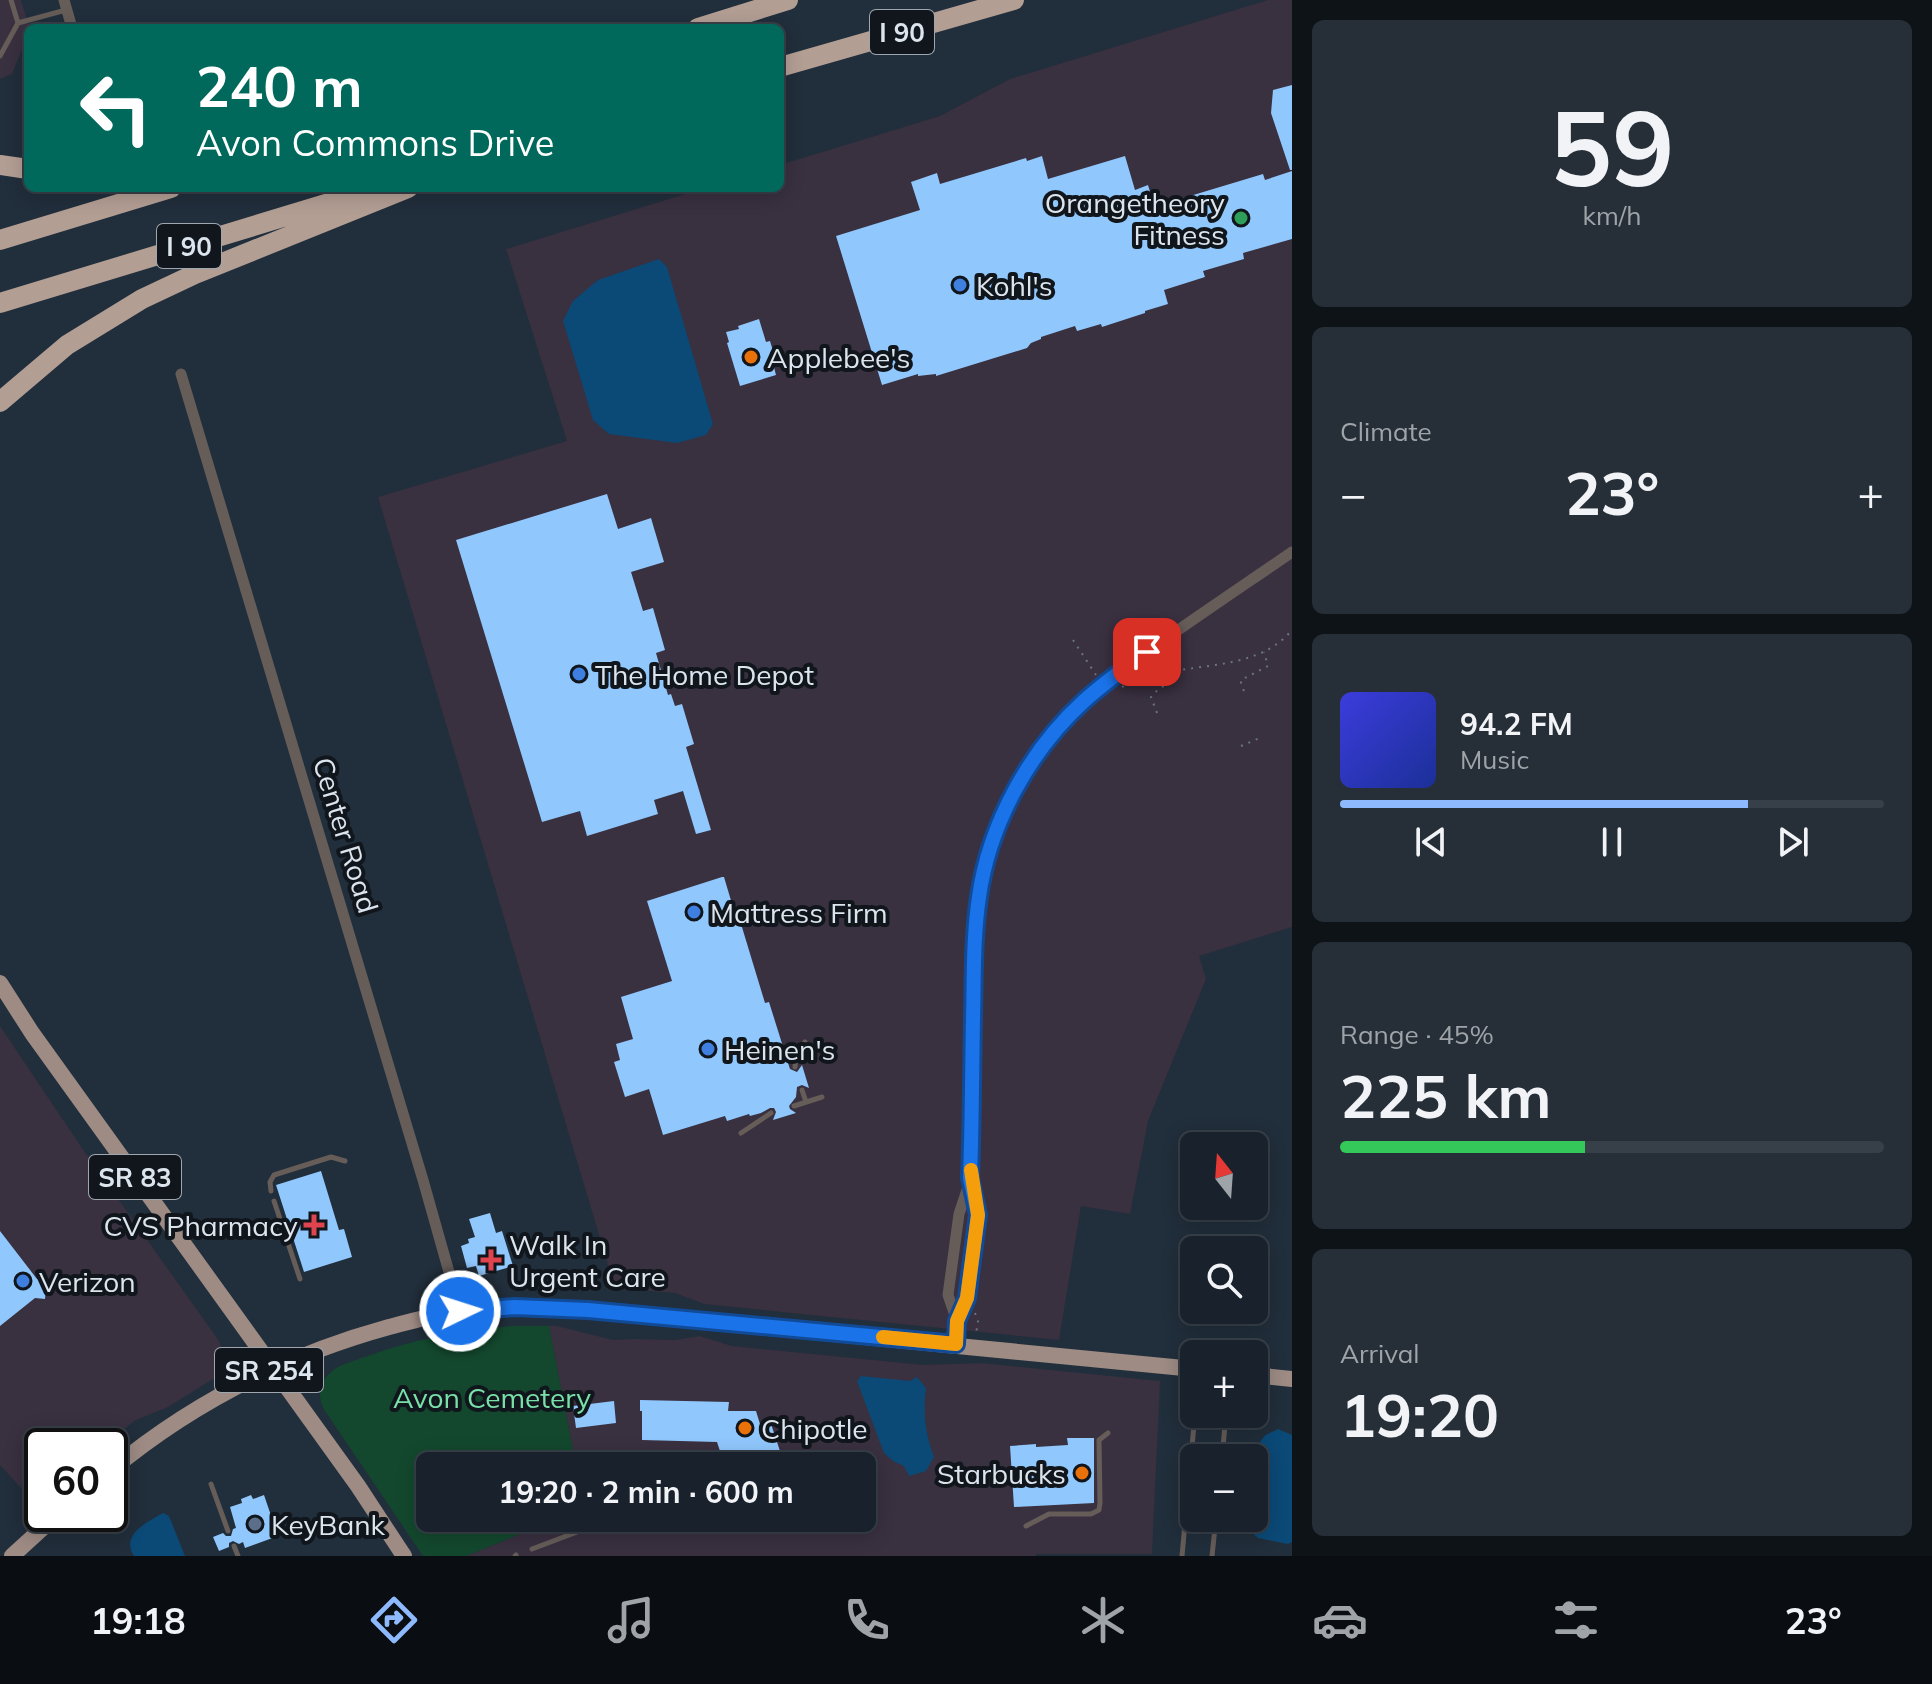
<!DOCTYPE html>
<meta charset="utf-8">
<style>
body{margin:0;font-family:Mulish,sans-serif;background:#262f38;color:#f1f3f6;height:100vh;display:flex;flex-direction:column;font-size:30px;white-space:nowrap}
*{box-sizing:border-box;margin:0}
p{font-size:26px;color:#9fa4a9}
.icon{flex:none;width:44px;height:44px;fill:none;stroke:currentColor;stroke-width:2;stroke-linecap:round;stroke-linejoin:round}
.map{position:relative;flex:1;overflow:hidden}
.panel{display:flex;flex-direction:column;gap:20px;padding:20px;background:#0e1318;width:640px}
.panel>*{flex:none}
.top-card{position:absolute;left:24px;top:24px;width:760px;height:168px;border-radius:12px;box-shadow:0 4px 20px #0003,0 0 0 2px #373f48;background:#00695c;color:#fff;overflow:hidden}
.needle{width:52px;rotate:343deg}
.tools{position:absolute;left:1180px;top:1132px;display:grid;gap:16px}
.tools a{display:grid;place-items:center;width:88px;height:88px;border-radius:12px;background:#19222c;box-shadow:0 4px 20px #0003,0 0 0 2px #373f48;font-size:40px}
.speed{position:absolute;left:24px;top:1428px;display:flex;gap:16px;font-size:40px;font-weight:700;text-align:center}
.speed>*{display:grid;place-content:center;width:104px;height:104px;border-radius:50%;background:#19222c;box-shadow:0 4px 20px #0003,0 0 0 2px #373f48;line-height:1}
.speed .limit{border:4px solid #111;border-radius:12px;background:#fff;color:#111}
.pin{position:absolute;display:grid;place-items:center;width:68px;height:68px;color:#fff;margin:-34px;border-radius:16px;box-shadow:0 4px 12px #0006}
.me{position:absolute;width:88px;margin:-44px;rotate:86deg;stroke-linejoin:round;filter:drop-shadow(0 0 6px #0008)}
.turn{display:flex;align-items:center;gap:28px;height:168px;padding:0 40px;font-size:36px}
.turn .icon{width:104px;height:104px;stroke-width:2.5}
.turn b{display:block;font-size:56px;line-height:68px}
.big{font-size:60px;font-weight:700;line-height:1.1}
.panel .tile{flex:1;display:flex;flex-direction:column;justify-content:center;gap:12px;min-width:0;padding:0 28px;border-radius:12px;background:#262f38}
.panel .dial{align-items:center;gap:0}
.dial b{font-size:104px;line-height:1}
.song{display:flex;align-items:center;gap:24px}
.cover{width:96px;height:96px;border-radius:12px;background:linear-gradient(135deg,hsl(240 70% 55%),hsl(230 70% 35%))}
.played{height:8px;border-radius:4px;background:linear-gradient(90deg,#8eb9fd 75%,#373f48 75%)}
.keys{display:flex;justify-content:space-around;direction:ltr}
.heat{display:flex;justify-content:space-between;align-items:center;font-size:44px;direction:ltr}
.charge{height:12px;border-radius:6px;background:linear-gradient(90deg,#34c759 45%,#373f48 0)}
.trip{position:absolute;left:416px;top:1452px;width:460px;height:80px;border-radius:12px;background:#19222c;box-shadow:0 4px 20px #0003,0 0 0 2px #373f48;font-weight:700;line-height:80px;text-align:center}
.tab-bar{display:flex;height:128px;justify-content:space-around;align-items:center;background:#0a0e12;color:#9fa4a9}
.tab-bar .icon{width:56px;height:56px}
.tab-bar .on{color:#8eb9fd}
.tab-bar b{font-size:36px;color:#f1f3f6}
main{display:flex;flex:1;min-height:0}
.map>svg:first-child{display:block}
.commercial{fill:#393040}
.green{fill:#13482e}
.water{fill:#0b4977}
.building{fill:#90c7fd}
.lines{fill:none;stroke-linecap:round;stroke-linejoin:round}
.path{stroke:#6a7580;stroke-width:2;stroke-dasharray:2 6;stroke-linecap:butt}
.service{stroke:#665d59;stroke-width:5}
.minor{stroke:#665d59;stroke-width:11}
.primary{stroke:#9d8b84;stroke-width:16}
.motorway{stroke:#b39e94;stroke-width:20}
.route-casing{stroke:#114b97;stroke-width:20}
.route{stroke:#1a73e8;stroke-width:14}
.slow{stroke:#f59e0b;stroke-width:14}
.leisure-dot{fill:#2e9e5b;stroke:#10161c;stroke-width:3}
.shop-dot{fill:#3f7fe0;stroke:#10161c;stroke-width:3}
.food-dot{fill:#e8710a;stroke:#10161c;stroke-width:3}
.health-dot{fill:#e0444e;stroke:#10161c;stroke-width:3}
.service-dot{fill:#5c6f8a;stroke:#10161c;stroke-width:3}
.labels{text-anchor:middle;dominant-baseline:central;stroke-width:8;stroke-linejoin:round;paint-order:stroke}
.shield{fill:#10161c;stroke:#9fa6ae;stroke-width:2}
.shield-label{font-size:26px;font-weight:bold;fill:#dce4ed}
.poi-label{font-size:28px;fill:#dce4ed;stroke:#10161c;text-anchor:start}
.street-label{font-size:28px;fill:#dce4ed;stroke:#10161c}
.park-label{font-size:28px;fill:#78e0a8;stroke:#10161c}
</style>
<main>
<div class="map">
<svg width="1292" height="1556" viewBox="0 0 1292 1556">
<rect width="100%" height="100%" fill="#212e3b"/>
<path class="commercial" d="M0,0h21l8,26 -4,16 -13,32 -12,5z
M1268,0h24v927l-93,29 7,23 -58,142 -18,93 -49,-8 -22,134 -355,-36 -29,-11 -60,-5 -237,-791 189,-56 -61,-192 199,-61h75v-23l160,-49 70,-37z
M0,1026l84,125 128,180 7,10 4,12 -3,17 -7,9 -45,28 -32,13 -34,26h-60v45l-15,10 -4,-11 -23,-25z
M549,1326h8l56,14 23,-1 39,1 25,-4 32,10 191,19 59,-2 178,18 -8,173h-116v2h-570l94,-38h302v-52h-286z"/>
<path class="green" d="M512,1326h37l27,140h-146v52h130l-94,38h-43l-100,-148c-5,-12 -4,-25 6,-34 8,-9 22,-12 33,-16 51,-19 96,-27 150,-32z"/>
<path class="water" d="M659,259l8,8 46,157 -7,11 -29,8 -68,-9 -16,-14 -30,-99 10,-20 25,-21z
M861,1376l49,5 7,-4 9,11c-3,25 -1,45 8,69l-8,14 -17,5 -5,-10 -11,-5 -9,-8 -27,-72z
M1278,1429l14,6v107l-4,2 -30,-6 -9,-8v-12h5c0,-22 -7,-68 12,-83 1,-1 11,-5 12,-6z
M163,1513l6,3 16,40h-51c-14,-21 13,-34 29,-43z"/>
<path class="building" d="M1292,85v85h-2l-19,-57 2,-23z
M1042,156l6,23 77,-23 10,34 13,-5 8,27 26,-8 -2,-5 83,-25 2,6 27,-9v68l-49,14 1,6 -41,12 2,6 -41,13 4,14 -23,7v2l-43,14 -1,-3 -24,7 -2,-5 -34,11v2l-10,4 -4,5 -91,28v-2l-18,2v-2l-36,11 -46,-149 84,-26 -9,-28 26,-9 3,11 86,-26 1,3z
M759,319l7,23 4,-1 3,10 -3,1 6,23 -36,11 -13,-43 2,-1 -3,-10 13,-3 -1,-3z
M607,494l11,35 33,-11 13,44 -33,10 12,39 10,-3 12,42 -9,3 12,42 3,-1 4,12 7,-2 12,40 -8,3 25,83 -15,4 -13,-43 -29,9 4,14 -71,22 -7,-25 -38,11 -86,-282z
M722,877h2l11,37h3l27,89 4,-1 21,67 7,3 5,-7 7,23 -7,-3 -5,2 -1,10 -7,9 1,3 6,4 -23,7 3,-8 -2,-4h-4l-9,5 -11,3 -1,-2 -22,7 -2,-5 -62,19 -14,-46 -24,8 -11,-35 6,-2 -4,-16 17,-5 -12,-42 51,-16 -25,-80z
M321,1171l18,59 5,-1 8,28 -48,15 -28,-87z
M490,1213l6,20 6,-2 11,35 -34,10 -3,-10 -9,2 -6,-22 8,-3 -1,-4 7,-2 -6,-18z
M0,1231l37,48h10l-2,20 -10,-1 -35,28z
M640,1400l89,2 -1,9h28l4,13 10,-3 15,45h-60l-8,-24 -75,-2v-29h-2z
M614,1401l2,22 -40,5 -3,-22z
M1067,1438h27v65l-80,4 -4,-61 26,-2v3l32,-2z
M251,1495l2,4 11,-4 14,41 -33,12 -2,-6 -4,2 -6,-3 -4,2v4l-10,4 -6,-14 10,-4 3,3h5l2,-7 3,-1 -6,-21 12,-4 -1,-4z
M743,1518h44l1,2 -40,13z"/>
<g class="lines">
<path class="path" d="M1073,640l23,35
M1122,687c51,-29 130,-9 170,-57
M1244,691l-3,-7v-4l27,-14 -4,-14
M1157,713l-6,-16 3,-4 26,-19v-4
M1241,746l21,-9
M975,1313l3,8 -2,13"/>
<path class="service" d="M11,0l7,23
M0,56l18,-33 48,-13
M795,1067l1,-13 9,-12
M802,1090l4,12
M794,1106l28,-9
M741,1133l30,-20
M271,1191l-1,-9 4,-7 57,-18 14,4
M274,1201l26,78
M1222,1458l4,-44
M211,1484l17,47
M1026,1526l23,-12h42l8,-4 1,-7 -1,-63 9,-7
M234,1546l4,10
M532,1549l74,-28
M515,1556l1,-1
M1182,1556l13,-142
M1212,1556l4,-38"/>
<path class="minor" d="M64,0l8,28
M181,374l242,806 37,131
M957,1321l10,-23 11,-83 -8,-37c1,-53 2,-105 3,-158 1,-40 0,-81 5,-121 9,-73 52,-150 107,-199 22,-20 48,-37 72,-55 45,-32 90,-62 135,-93
M956,1344l1,-23 -9,-26 11,-81 11,-33"/>
<path class="primary" d="M0,983l32,50 326,453 46,70
M1254,1375l38,4
M110,1471c82,-68 177,-116 279,-144 24,-6 47,-13 71,-16 43,-5 86,-4 128,-1l606,59
M12,1556l46,-42"/>
<path class="motorway" d="M698,28l90,-28
M780,67l234,-67
M0,165l28,4
M0,240l171,-52
M0,303l375,-114
M0,402l67,-57 75,-46 53,-25 213,-86"/>
</g>
<g class="lines">
<defs>
<path id="route" d="M460,1311l55,-4 73,3 368,34 1,-23 10,-23 11,-83 -8,-37c2,-53 2,-106 3,-159 1,-41 0,-82 6,-122 10,-73 51,-147 105,-196 20,-18 42,-34 63,-49"/>
</defs>
<use href="#route" class="route-casing"/>
<use href="#route" class="route"/>
<path class="slow" d="M883,1337l73,7 1,-23 10,-23 11,-83 -7,-45"/>
</g>
<circle class="leisure-dot" cx="1241" cy="218" r="8"/>
<g class="shop-dot">
<circle cx="960" cy="285" r="8"/>
<circle cx="579" cy="674" r="8"/>
<circle cx="694" cy="912" r="8"/>
<circle cx="708" cy="1049" r="8"/>
<circle cx="23" cy="1281" r="8"/>
</g>
<g class="food-dot">
<circle cx="751" cy="357" r="8"/>
<circle cx="745" cy="1428" r="8"/>
<circle cx="1082" cy="1473" r="8"/>
</g>
<g class="health-dot">
<path d="M310 1213h8v8h8v8h-8v8h-8v-8h-8v-8h8z"/>
<path d="M487 1248h8v8h8v8h-8v8h-8v-8h-8v-8h8z"/>
</g>
<circle class="service-dot" cx="255" cy="1524" r="8"/>
<g class="labels">
<g class="shield">
<rect x="870" y="10" width="64" height="44" rx="6"/>
<rect x="157" y="224" width="64" height="44" rx="6"/>
<rect x="89" y="1155" width="92" height="44" rx="6"/>
<rect x="215" y="1348" width="108" height="44" rx="6"/>
</g>
<g class="shield-label">
<text x="902" y="32">I 90</text>
<text x="189" y="246">I 90</text>
<text x="135" y="1177">SR 83</text>
<text x="269" y="1370">SR 254</text>
</g>
<g class="poi-label">
<text x="1225" y="202" text-anchor="end">Orangetheory<tspan x="1225" dy="32">Fitness</tspan></text>
<text x="976" y="285">Kohl's</text>
<text x="767" y="357">Applebee's</text>
<text x="595" y="674">The Home Depot</text>
<text x="710" y="912">Mattress Firm</text>
<text x="724" y="1049">Heinen's</text>
<text x="298" y="1225" text-anchor="end">CVS Pharmacy</text>
<text x="509" y="1244">Walk In<tspan x="509" dy="32">Urgent Care</tspan></text>
<text x="39" y="1281">Verizon</text>
<text x="761" y="1428">Chipotle</text>
<text x="1066" y="1473" text-anchor="end">Starbucks</text>
<text x="271" y="1524">KeyBank</text>
</g>
<g class="street-label">
<text transform="translate(346 835) rotate(73)">Center Road</text>
</g>
<g class="park-label">
<text x="492" y="1397">Avon Cemetery</text>
</g>
</g>
</svg>
<div class="tools">
<a><svg class="needle" viewBox="-14 -14 28 28"><path d="M0-13l5 13h-10z" fill="#e53935"/><path d="M0 13l5-13h-10z" fill="#9fa4a9"/></svg></a>
<a><svg class="icon" aria-label="search" viewBox="0 0 24 24"><circle cx="10" cy="10" r="6"/><path d="M15 15l6 6"/></svg></a>
<a>+</a>
<a>−</a>
</div>
<div class="speed"><div class="limit">60</div></div>
<div class="pin" style="left:1147px;top:652px;background:#d93025"><svg class="icon" aria-label="arrive" viewBox="0 0 24 24"><path d="M6 21V4h12l-3 4 3 4H6"/></svg></div>
<svg class="me" style="left:460px;top:1311px" viewBox="-20 -20 40 40"><circle r="17" fill="#1a73e8" stroke="#fff" stroke-width="3"/><path d="M0-11L8 9 0 5-8 9z" fill="#fff"/></svg>
<div class="trip">19:20 · 2 min · 600 m</div>
<div class="top-card">
<div class="turn"><svg class="icon" aria-label="left" viewBox="0 0 24 24"><path d="M17 20v-9H6M10 6l-5 5 5 5"/></svg><div><b>240 m</b>Avon Commons Drive</div></div>
</div>
</div>
<section class="panel">
<div class="tile dial"><b>59</b><p>km/h</p></div>
<div class="tile"><p>Climate</p>
<div class="heat"><a>−</a><b class="big">23°</b><a>+</a></div>
</div>
<div class="tile">
<div class="song"><i class="cover"></i><div><b>94.2 FM</b><p>Music</p></div></div>
<div class="played"></div>
<div class="keys"><svg class="icon" aria-label="previous" viewBox="0 0 24 24"><path d="M18 5L8 12l10 7zM5 5v14"/></svg><svg class="icon" aria-label="pause" viewBox="0 0 24 24"><path d="M8 5v14M16 5v14"/></svg><svg class="icon" aria-label="next" viewBox="0 0 24 24"><path d="M6 5l10 7-10 7zM19 5v14"/></svg></div>
</div>
<div class="tile"><p>Range · 45%</p><b class="big">225 km</b><div class="charge"></div></div>
<div class="tile"><p>Arrival</p><b class="big">19:20</b></div>
</section>
</main>
<nav class="tab-bar">
<b>19:18</b>
<svg class="icon on" aria-label="directions" viewBox="0 0 24 24"><path d="M12 3l9 9-9 9-9-9zM9 14v-3h6M13 9l2 2-2 2"/></svg>
<svg class="icon" aria-label="music" viewBox="0 0 24 24"><path d="M9 18V5l10-2v13"/><circle cx="6" cy="18" r="3"/><circle cx="16" cy="16" r="3"/></svg>
<svg class="icon" aria-label="phone" viewBox="0 0 24 24"><path d="M5 4h4l2 5-3 2q2 4 5 5l2-3 5 2v4C11 20 4 13 5 4z"/></svg>
<svg class="icon" aria-label="climate" viewBox="0 0 24 24"><path d="M12 3v18M4 7l16 10M4 17L20 7"/></svg>
<svg class="icon" aria-label="car" viewBox="0 0 24 24"><path d="M5 17H2v-5l4-1 3-4h7l3 4 3 1v5h-3M9 17h6M6 11h13"/><circle cx="7" cy="17" r="2"/><circle cx="17" cy="17" r="2"/></svg>
<svg class="icon" aria-label="filters" viewBox="0 0 24 24"><path d="M4 7h16M4 17h16"/><circle cx="9" cy="7" r="2"/><circle cx="15" cy="17" r="2"/></svg>
<b>23°</b>
</nav>
